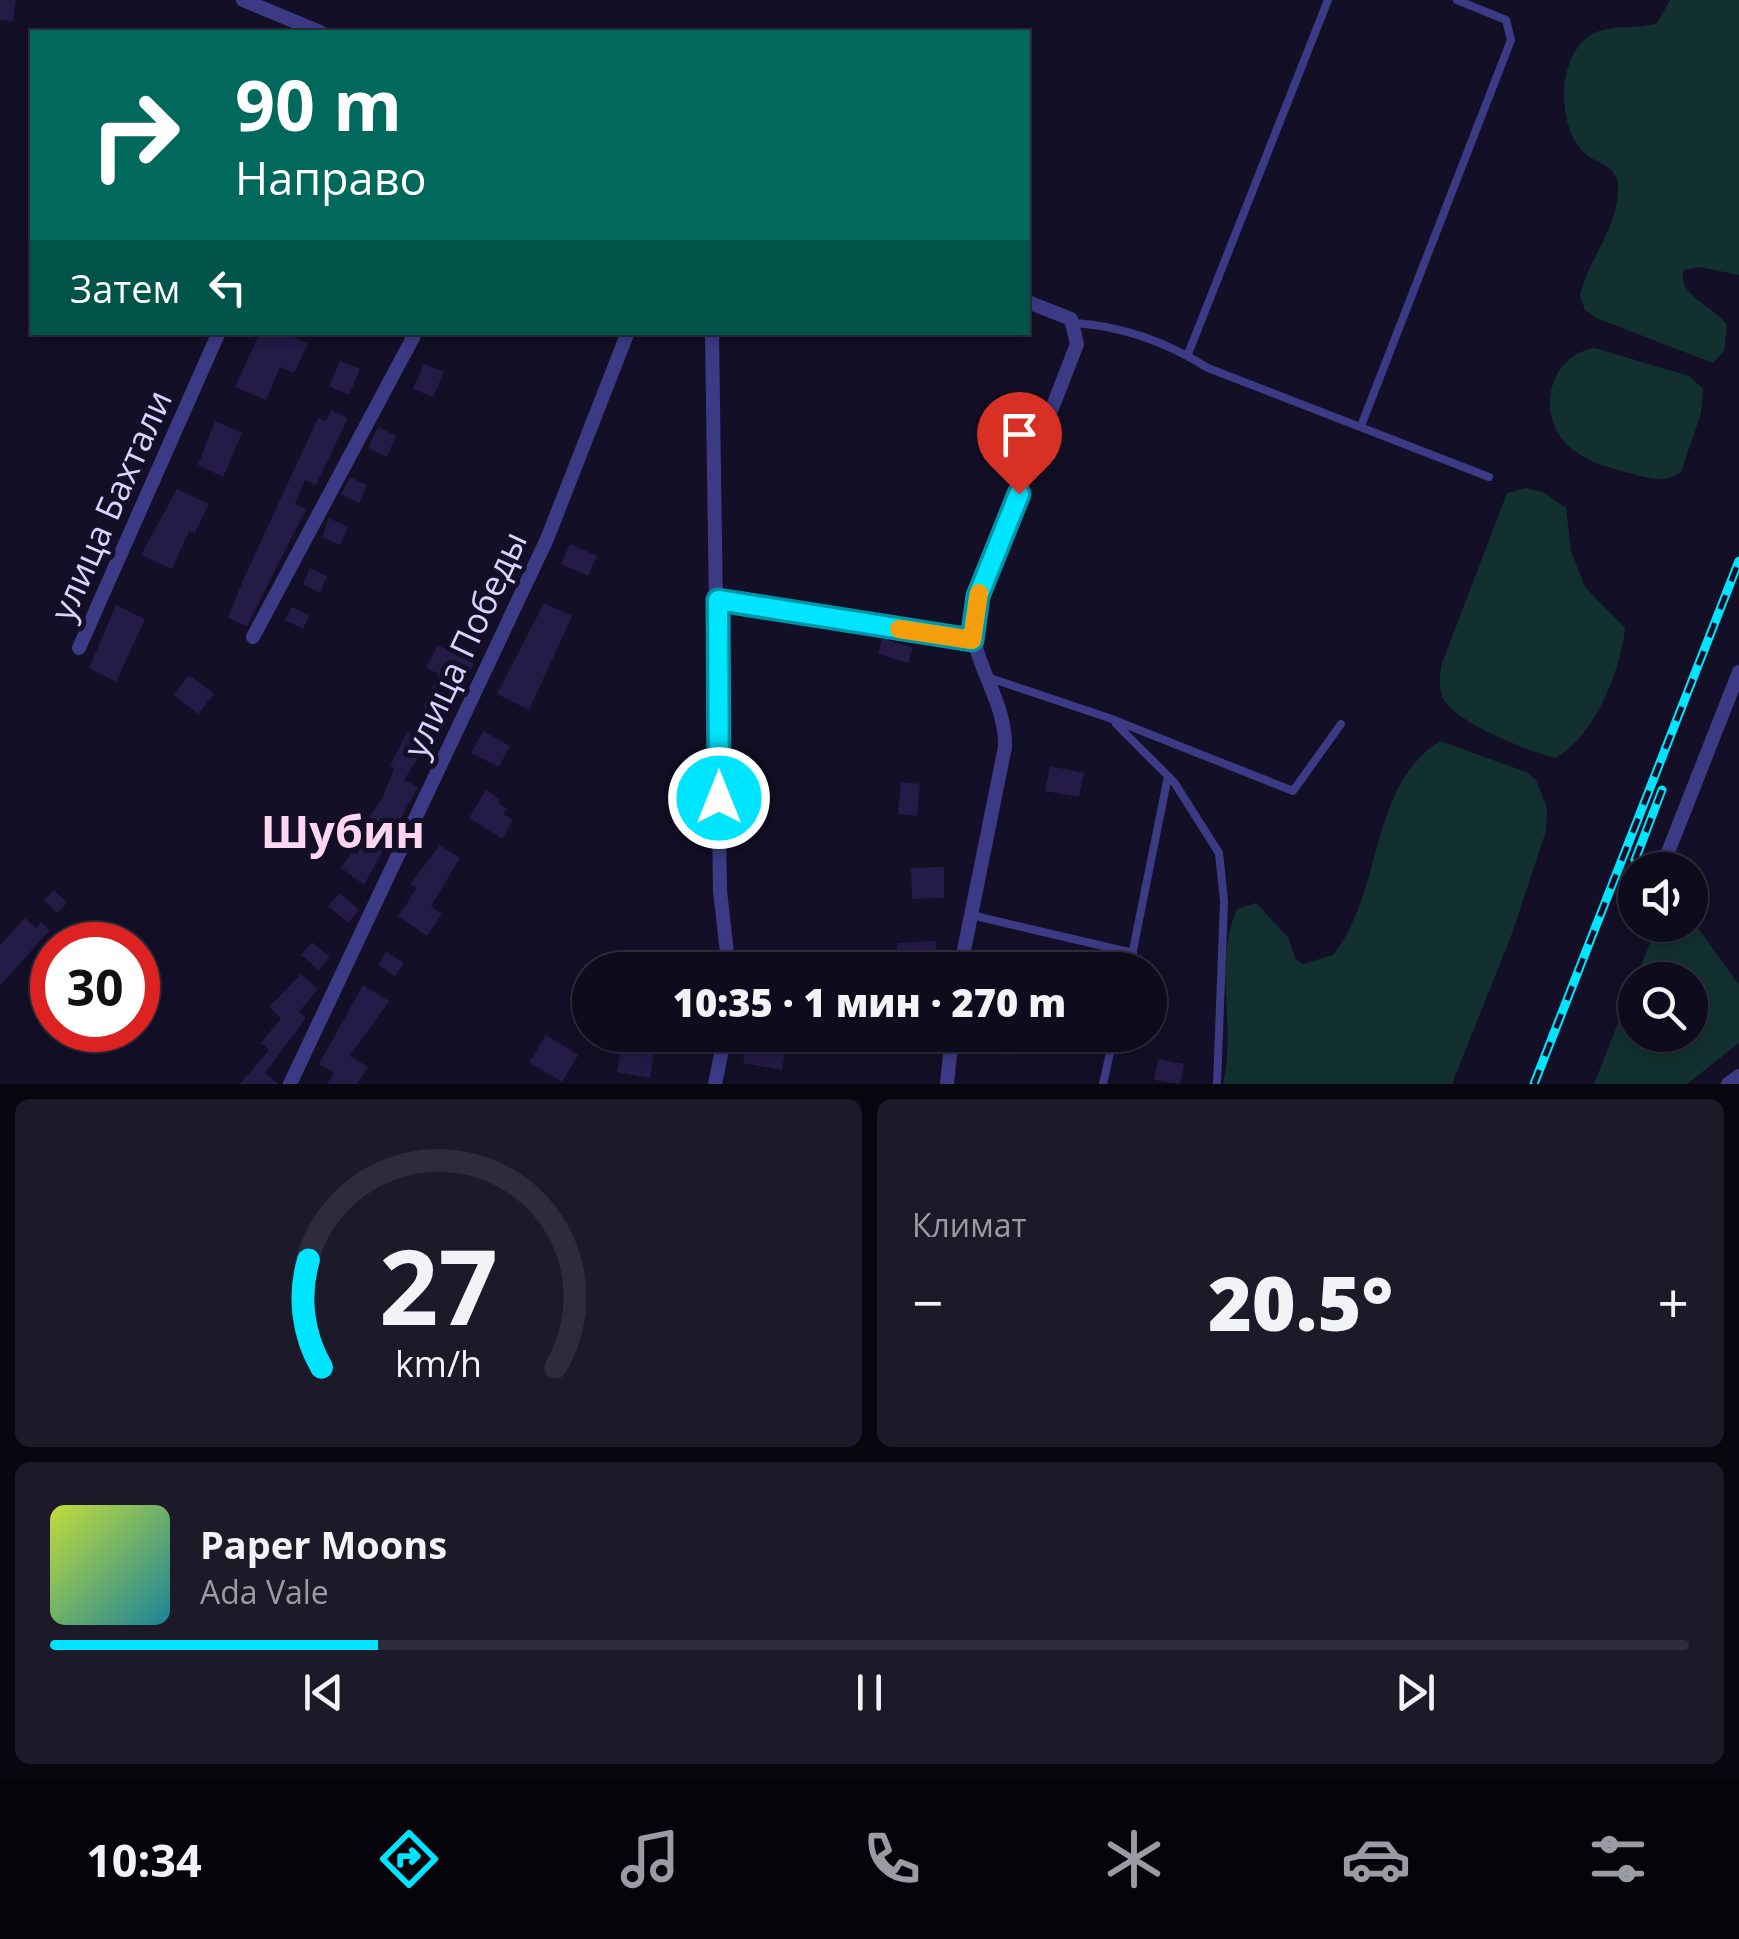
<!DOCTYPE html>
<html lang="ru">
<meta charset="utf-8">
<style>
body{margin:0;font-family:"Open Sans",sans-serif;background:#1c1929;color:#f1f3f6;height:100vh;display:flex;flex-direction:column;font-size:38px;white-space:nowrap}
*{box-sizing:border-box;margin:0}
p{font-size:32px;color:#9b9ba3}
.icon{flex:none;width:55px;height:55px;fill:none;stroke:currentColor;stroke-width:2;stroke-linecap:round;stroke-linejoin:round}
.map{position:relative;height:1084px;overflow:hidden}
.drawer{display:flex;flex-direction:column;gap:15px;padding:15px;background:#08060f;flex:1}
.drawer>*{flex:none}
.top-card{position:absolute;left:30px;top:30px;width:1000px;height:305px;border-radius:0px;box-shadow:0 5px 15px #0003,0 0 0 2px #2e2b3b;background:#00695c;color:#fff;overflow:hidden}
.buttons{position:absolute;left:1618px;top:852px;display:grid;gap:20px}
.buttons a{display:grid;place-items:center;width:90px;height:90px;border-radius:50%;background:#0e0b1c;box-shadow:0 5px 15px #0003,0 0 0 2px #2e2b3b;font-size:50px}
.speed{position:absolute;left:30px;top:922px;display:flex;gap:20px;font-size:50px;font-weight:700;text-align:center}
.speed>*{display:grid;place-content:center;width:130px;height:130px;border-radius:50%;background:#0e0b1c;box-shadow:0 5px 15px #0003,0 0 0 2px #2e2b3b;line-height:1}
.speed .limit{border:15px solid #d22;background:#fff;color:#111}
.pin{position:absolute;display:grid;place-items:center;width:85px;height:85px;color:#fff;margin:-102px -42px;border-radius:50% 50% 50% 0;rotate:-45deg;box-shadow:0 0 10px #0007}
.pin .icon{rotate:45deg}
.me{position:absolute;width:110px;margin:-55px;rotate:0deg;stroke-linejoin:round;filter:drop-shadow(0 0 8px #0008)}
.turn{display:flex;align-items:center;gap:35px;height:210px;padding:0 40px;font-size:45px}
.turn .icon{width:130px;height:130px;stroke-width:2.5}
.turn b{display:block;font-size:70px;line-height:85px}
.then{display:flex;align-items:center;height:95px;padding:0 40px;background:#0003;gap:20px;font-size:38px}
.big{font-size:75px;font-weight:800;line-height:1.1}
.drawer .widget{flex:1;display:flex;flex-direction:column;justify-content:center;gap:15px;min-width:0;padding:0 35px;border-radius:15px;background:#1c1929}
.drawer .dial{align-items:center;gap:0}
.dial svg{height:260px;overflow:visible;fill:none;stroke:#2e2b3b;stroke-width:7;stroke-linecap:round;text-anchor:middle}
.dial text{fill:#f1f3f6;stroke:none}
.song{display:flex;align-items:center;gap:30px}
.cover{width:120px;height:120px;border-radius:15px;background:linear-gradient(135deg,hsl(70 70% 55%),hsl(190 70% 35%))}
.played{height:10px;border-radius:5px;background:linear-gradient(90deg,#00e5ff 20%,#2e2b3b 20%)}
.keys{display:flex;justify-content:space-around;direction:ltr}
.heat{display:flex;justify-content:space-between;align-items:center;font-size:55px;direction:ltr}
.drawer .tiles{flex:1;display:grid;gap:15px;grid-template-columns:1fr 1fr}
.widget:last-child{grid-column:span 2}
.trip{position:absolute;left:572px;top:952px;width:595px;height:100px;border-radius:50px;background:#0e0b1c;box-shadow:0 5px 15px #0003,0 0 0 2px #2e2b3b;font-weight:800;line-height:100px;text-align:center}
.tabs{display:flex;height:160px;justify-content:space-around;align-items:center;background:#06040b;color:#9b9ba3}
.tabs .icon{width:70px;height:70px}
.tabs .current{color:#00e5ff}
.tabs b{font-size:45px;color:#f1f3f6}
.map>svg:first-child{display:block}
.green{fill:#12302f;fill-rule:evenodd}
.building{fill:#241b47}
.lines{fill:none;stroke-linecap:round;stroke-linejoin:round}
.service{stroke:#3d3a85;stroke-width:8}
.minor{stroke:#3d3a85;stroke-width:14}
.rail-casing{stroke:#00e5ff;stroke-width:9}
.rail{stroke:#130f26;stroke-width:5;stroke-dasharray:15;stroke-linecap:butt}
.route-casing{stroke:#0095a6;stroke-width:25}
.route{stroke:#00e5ff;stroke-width:18}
.slow{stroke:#f59e0b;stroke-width:18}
.labels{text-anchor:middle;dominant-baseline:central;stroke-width:10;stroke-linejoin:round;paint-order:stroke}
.street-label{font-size:35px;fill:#d9d4ff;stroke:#130f26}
.district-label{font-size:45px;font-weight:bold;fill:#ffd6f0;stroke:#130f26}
</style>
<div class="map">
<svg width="1739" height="1084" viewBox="0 0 1739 1084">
<rect width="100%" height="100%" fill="#130f26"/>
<path class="green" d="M1670,0h69v275l-40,-8 -15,3c-9,24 30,36 43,55l-3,26 -11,12 -117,-45 -11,-8 -5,-15c8,-36 40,-69 38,-109 -1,-20 -18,-21 -31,-31 -31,-25 -31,-96 2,-119 20,-13 46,-6 68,-13z
M1595,348l94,28 14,13 -2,24 -20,59c-18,12 -32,6 -52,1 -23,-6 -45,-12 -63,-29 -31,-33 -15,-90 29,-96z
M1526,488l17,4 23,16 5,43 14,36 40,41c-4,43 -31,108 -69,130 -26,-6 -101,-35 -113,-60 -5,-10 -3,-21 -2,-32l66,-173z
M1440,741l86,31 10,8 11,28 -1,23 -33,100 -61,153h-229c14,-58 -11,-119 14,-175l19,-6 32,34 7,21 8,6 30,-9c51,-63 35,-169 107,-214z
M1690,917l49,68v58l-52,41h-93l63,-159h33zM1690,980v55h-55v-55z"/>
<path class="building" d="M0,0h16l-3,21 -13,-1z
M260,332h24l24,12 -14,29 -14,-6 -14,33 -31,-13z
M340,361l20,8 -11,26 -20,-9z
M424,364l20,8 -11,25 -20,-8z
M331,410l17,8 -32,67 -11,-5 -10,24 11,5 -59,117 -19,-8 15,-38 75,-162 8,3z
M215,421l27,12 -19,44 -25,-12z
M378,427l18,9 -9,21 -19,-9z
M350,477l17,8 -8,18 -18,-9z
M177,489l32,15 -14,29 -6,-2 -17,38 -31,-14z
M329,518l19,9 -8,18 -18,-8z
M570,544l27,12 -9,20 -27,-12z
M310,568l17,8 -7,17 -17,-9z
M544,603l28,13 -43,94 -32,-16z
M116,605l29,14 -29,63 -27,-14z
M292,607l17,8 -6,14 -18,-9z
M882,638l31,10 -5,15 -30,-9z
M438,645l36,19 -29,53 -22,-10 16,-33 -13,-6z
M189,675l25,19 -16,20 -24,-19z
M418,730l14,7 -28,43 14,7 -54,98 -23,-17 12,-17 4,3 18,-30 -7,-5 15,-22 11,-29 -4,-2 17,-34 9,4z
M483,731l27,15 -11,21 -28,-14z
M1050,766l34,7 -5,24 -34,-6z
M901,782l19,2 -3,32 -19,-2z
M486,790l14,9 -2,4 9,6 -4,5 10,6 -11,19 -33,-21z
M440,845l20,13 -29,48 11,8 -15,22 -29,-20 19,-28 -7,-4z
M944,867v31l-32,1 -1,-31z
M54,890l13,13 -10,10 -13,-13z
M340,893l19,17 -11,13 -20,-17z
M25,918l11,10 5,-6 9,8 -50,56v-41z
M936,941l1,29h-39l-1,-27z
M312,942l18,15 -11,13 -18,-15z
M386,952l18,11 -9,13 -17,-11z
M301,974l17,15 -19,23 7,6 -41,55 13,11h-38l29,-34 -8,-7 20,-25 -12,-11z
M363,985l26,16 -39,55 18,11 -11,17h-30l7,-11 -15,-9z
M546,1035l32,20 -16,27 -33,-20z
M748,1035l40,2 -6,33 -39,-7z
M889,1035h45l-2,17 -44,-5z
M977,1035h36l-1,20 -36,-2z
M621,1047l33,6 -4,25 -33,-6z
M1158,1059l26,5 -4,20 -26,-4z"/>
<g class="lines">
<path class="service" d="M1075,323c47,3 93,20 133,45l281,109
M1188,354l140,-354
M1361,426l150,-386 -5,-20 -49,-20
M717,600l256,39
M987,677l122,41 184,73 48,-67
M1116,724l58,58 45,71 5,48 -7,183
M971,915l162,38
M1129,970l39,-194
M1103,1084l11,-49"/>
<path class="minor" d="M243,0l77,32
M712,332l8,559 9,79
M253,637l163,-305
M79,648l140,-316
M1661,870l78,-198
M960,970l45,-223c1,-51 -37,-85 -32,-135l104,-268 -6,-25 -43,-17
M290,1084l257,-545 81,-207
M715,1084l10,-49
M947,1084l5,-49
M1728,1084l11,-8"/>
<defs>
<path id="rail" d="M1635,860l27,-70
M1534,1084l205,-523"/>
</defs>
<use href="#rail" class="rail-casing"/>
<use href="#rail" class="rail"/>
</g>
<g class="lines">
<defs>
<path id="route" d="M719,798l-1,-198 254,40 6,-44 41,-102"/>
</defs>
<use href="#route" class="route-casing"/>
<use href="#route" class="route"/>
<path class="slow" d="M899,629l73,11 7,-47"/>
</g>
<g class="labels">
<g class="street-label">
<text transform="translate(110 505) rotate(-66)">улица Бахтали</text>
<text transform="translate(464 644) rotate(-65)">улица Победы</text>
</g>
<g class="district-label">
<text x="343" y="830">Шубин</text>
</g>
</g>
</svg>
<div class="buttons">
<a><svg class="icon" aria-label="sound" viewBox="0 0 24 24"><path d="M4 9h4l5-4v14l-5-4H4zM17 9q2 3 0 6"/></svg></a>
<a><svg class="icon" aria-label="search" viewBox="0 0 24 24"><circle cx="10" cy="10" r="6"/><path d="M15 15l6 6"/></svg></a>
</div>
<div class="speed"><div class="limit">30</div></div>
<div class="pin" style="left:1019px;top:494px;background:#d93025"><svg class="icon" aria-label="arrive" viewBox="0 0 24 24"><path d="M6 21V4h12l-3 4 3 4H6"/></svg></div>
<svg class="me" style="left:719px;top:798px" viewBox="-20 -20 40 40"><circle r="17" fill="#00e5ff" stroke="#fff" stroke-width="3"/><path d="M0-11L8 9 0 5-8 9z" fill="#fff"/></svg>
<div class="trip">10:35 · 1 мин · 270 m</div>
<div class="top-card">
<div class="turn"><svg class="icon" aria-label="right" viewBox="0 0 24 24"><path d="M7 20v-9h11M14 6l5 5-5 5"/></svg><div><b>90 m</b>Направо</div></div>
<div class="then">Затем<svg class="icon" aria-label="left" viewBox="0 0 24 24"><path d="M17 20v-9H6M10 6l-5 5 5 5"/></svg></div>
</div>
</div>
<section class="drawer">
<div class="tiles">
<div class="widget dial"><svg viewBox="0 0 100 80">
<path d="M14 69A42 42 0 1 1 86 69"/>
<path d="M14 69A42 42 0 0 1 10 36" stroke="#00e5ff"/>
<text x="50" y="56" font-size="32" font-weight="700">27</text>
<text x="50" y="72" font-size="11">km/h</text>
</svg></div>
<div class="widget"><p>Климат</p>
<div class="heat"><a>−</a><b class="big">20.5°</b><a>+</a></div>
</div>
<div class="widget">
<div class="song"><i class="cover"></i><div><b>Paper Moons</b><p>Ada Vale</p></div></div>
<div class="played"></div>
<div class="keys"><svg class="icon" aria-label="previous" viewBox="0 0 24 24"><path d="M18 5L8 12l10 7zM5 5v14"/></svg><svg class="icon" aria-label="pause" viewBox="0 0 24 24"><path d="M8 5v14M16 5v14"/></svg><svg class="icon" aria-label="next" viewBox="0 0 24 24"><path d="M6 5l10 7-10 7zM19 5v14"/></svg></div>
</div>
</div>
</section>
<nav class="tabs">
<b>10:34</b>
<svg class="icon current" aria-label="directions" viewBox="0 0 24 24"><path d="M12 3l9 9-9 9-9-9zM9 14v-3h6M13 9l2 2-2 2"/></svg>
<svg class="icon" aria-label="music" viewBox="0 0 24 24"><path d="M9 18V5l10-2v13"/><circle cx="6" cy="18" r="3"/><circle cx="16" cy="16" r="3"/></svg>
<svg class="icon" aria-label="phone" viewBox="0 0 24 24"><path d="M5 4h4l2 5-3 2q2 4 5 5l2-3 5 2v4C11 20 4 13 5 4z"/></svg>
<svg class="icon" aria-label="climate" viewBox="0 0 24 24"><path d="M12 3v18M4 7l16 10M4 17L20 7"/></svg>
<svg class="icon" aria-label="car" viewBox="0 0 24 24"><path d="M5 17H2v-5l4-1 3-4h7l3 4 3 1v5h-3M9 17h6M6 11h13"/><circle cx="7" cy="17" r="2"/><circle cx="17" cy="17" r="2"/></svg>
<svg class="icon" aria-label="filters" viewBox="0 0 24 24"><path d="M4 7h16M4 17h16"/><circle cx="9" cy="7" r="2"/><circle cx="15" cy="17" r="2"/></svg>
</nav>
